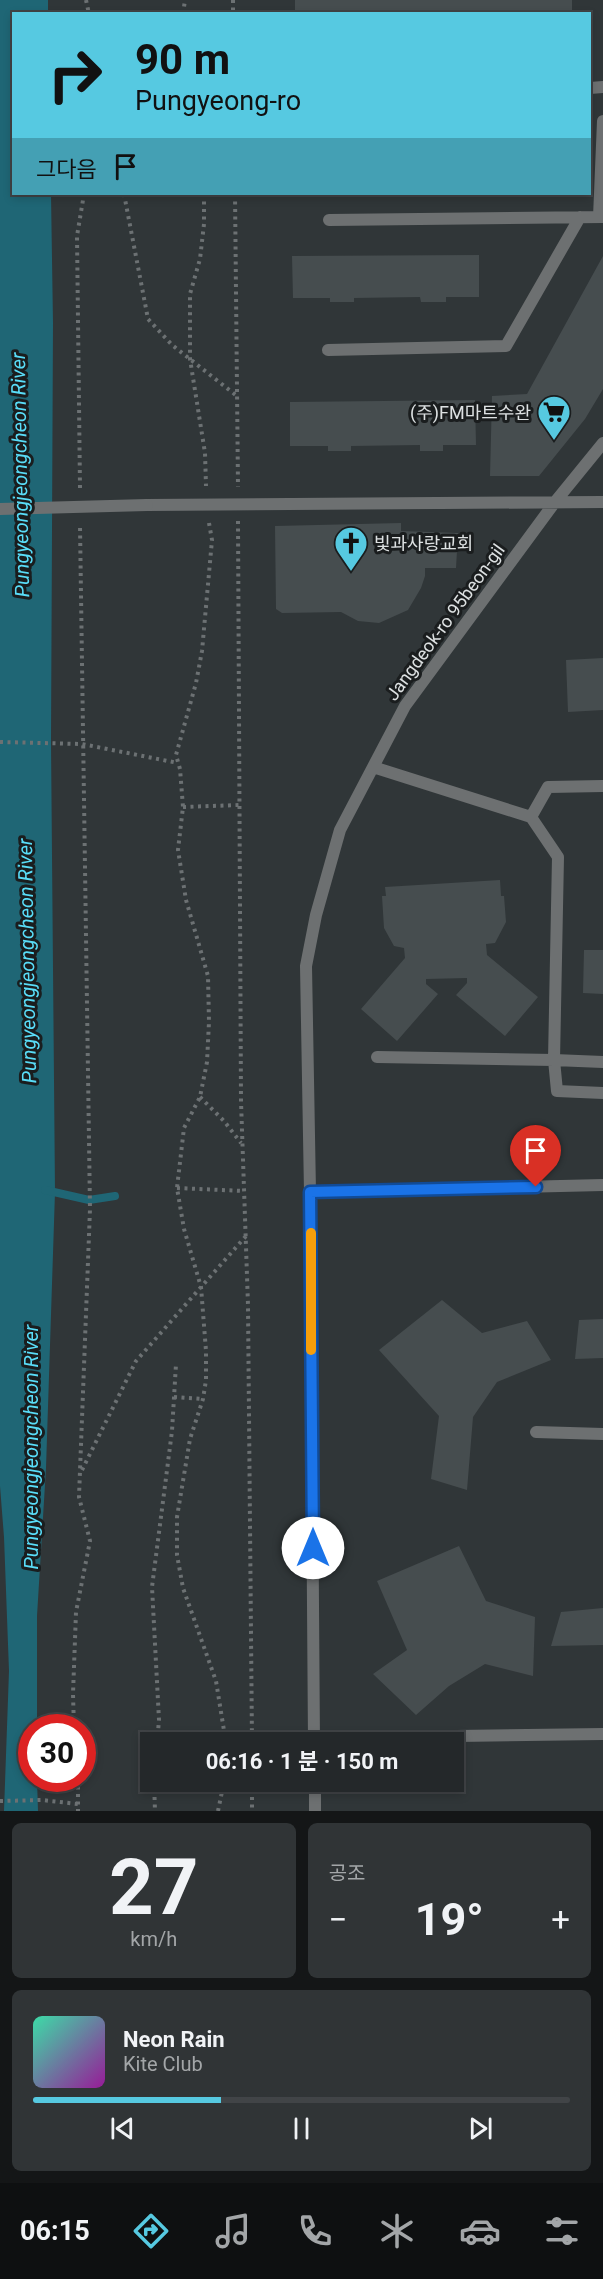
<!DOCTYPE html>
<html lang="ko">
<meta charset="utf-8">
<style>
body{margin:0;font-family:Roboto,"Noto Sans KR",sans-serif;background:#303436;color:#f1f3f6;height:100vh;display:flex;flex-direction:column;font-size:22px;white-space:nowrap}
*{box-sizing:border-box;margin:0}
p{font-size:20px;color:#a3a6a8}
.icon{flex:none;width:33px;height:33px;fill:none;stroke:currentColor;stroke-width:2;stroke-linecap:round;stroke-linejoin:round}
.map{position:relative;height:1811px;overflow:hidden}
.drawer{display:flex;flex-direction:column;gap:12px;padding:12px;background:#141617;flex:1}
.drawer>*{flex:none}
.banner{position:absolute;left:12px;top:12px;width:579px;height:183px;border-radius:0px;box-shadow:0 3px 9px #0003,0 0 0 2px #414447;background:#56c9e1;color:#111;overflow:hidden}
.speed{position:absolute;left:18px;top:1714px;display:flex;gap:12px;font-size:30px;font-weight:700;text-align:center}
.speed>*{display:grid;place-content:center;width:78px;height:78px;border-radius:50%;background:#24282a;box-shadow:0 3px 9px #0003,0 0 0 2px #414447;line-height:1}
.speed .limit{border:9px solid #d22;background:#fff;color:#111}
.pin{position:absolute;display:grid;place-items:center;width:51px;height:51px;color:#fff;margin:-62px -26px;border-radius:50% 50% 50% 0;rotate:-45deg;box-shadow:0 0 6px #0007}
.pin .icon{rotate:45deg}
.me{position:absolute;width:66px;margin:-33px;rotate:0deg;stroke-linejoin:round;filter:drop-shadow(0 0 4px #0008)}
.turn{display:flex;align-items:center;gap:21px;height:126px;padding:0 24px;font-size:27px}
.turn .icon{width:78px;height:78px;stroke-width:2.5}
.turn b{display:block;font-size:42px;line-height:51px}
.then{display:flex;align-items:center;height:57px;padding:0 24px;background:#0003;gap:12px;font-size:22px}
.big{font-size:45px;font-weight:700;line-height:1.1}
.drawer .tile{flex:1;display:flex;flex-direction:column;justify-content:center;gap:9px;min-width:0;padding:0 21px;border-radius:9px;background:#303436}
.drawer .dial{align-items:center;gap:0}
.dial b{font-size:78px;line-height:1}
.song{display:flex;align-items:center;gap:18px}
.cover{width:72px;height:72px;border-radius:9px;background:linear-gradient(135deg,hsl(160 70% 55%),hsl(300 70% 35%))}
.played{height:6px;border-radius:3px;background:linear-gradient(90deg,#56c9e1 35%,#414447 35%)}
.keys{display:flex;justify-content:space-around;direction:ltr}
.heat{display:flex;justify-content:space-between;align-items:center;font-size:33px;direction:ltr}
.drawer .tiles{flex:1;display:grid;gap:12px;grid-template-columns:1fr 1fr}
.tile:last-child{grid-column:span 2}
.trip{position:absolute;left:140px;top:1732px;width:324px;height:60px;border-radius:0px;background:#24282a;box-shadow:0 3px 9px #0003,0 0 0 2px #414447;font-weight:700;line-height:60px;text-align:center}
.menu{display:flex;height:96px;justify-content:space-around;align-items:center;background:#0e1011;color:#a3a6a8}
.menu .icon{width:42px;height:42px}
.menu .selected{color:#56c9e1}
.menu b{font-size:27px;color:#f1f3f6}
.map>svg:first-child{display:block}
.water{fill:#1f6675}
.lines{fill:none;stroke-linecap:round;stroke-linejoin:round}
.stream{stroke:#1f6675;stroke-width:8}
.building{fill:#464d4f}
.path{stroke:#6c7173;stroke-width:4;stroke-dasharray:3 4.5;stroke-linecap:butt}
.lane{stroke:#6d7071;stroke-width:12}
.street{stroke:#6d7071;stroke-width:12}
.street-bridge{stroke:#6d7071;stroke-width:12}
.route-casing{stroke:#114b97;stroke-width:15}
.route{stroke:#1a73e8;stroke-width:10}
.slow{stroke:#f59e0b;stroke-width:10}
.labels{text-anchor:middle;dominant-baseline:central;stroke-width:6;stroke-linejoin:round;paint-order:stroke}
.poi-label{font-size:18px;fill:#dde1e2;stroke:#1a1d1e;text-anchor:end}
.street-label{font-size:18px;fill:#dde1e2;stroke:#1a1d1e}
.water-label{font-size:20px;font-style:italic;fill:#59ddf8;stroke:#1a1d1e}
</style>
<div class="map">
<svg width="603" height="1811" viewBox="0 0 603 1811">
<rect width="100%" height="100%" fill="#303638"/>
<path class="water" d="M0,0h48v13l-34,1v180h37l2,129 -2,419 4,450 -9,276 -9,148v112h-5v51h5l1,32h-34l5,-140 -5,-134 -4,-51z"/>
<g class="lines">
<path class="stream" d="M45,1190l44,10 26,-4"/>
</g>
<path class="building" d="M295,0h277v14h-277z
M479,255v42h-33v5h-25l-1,-5 -66,1v4h-24v-4h-37l-1,-42z
M603,256v133l-18,30 -46,57h-49l2,-80 35,-2z
M475,400l1,45h-33v6h-23v-6l-69,1v5h-23v-5h-38v-44z
M401,523v8l57,2 -2,35h-31v8l-4,12 -13,22 -29,13 -21,-2 -17,-9 -59,1 -6,-4 -1,-83z
M603,658v52l-35,2 -2,-52z
M500,880l1,16h3l2,26 -11,21 -9,1 1,11 51,42 -33,39 -49,-41 11,-12v-5l-41,1v5l12,10 -41,47 -36,-32 44,-51 -1,-10 -10,-2 -10,-18 -2,-32h4l-1,-9z
M584,950h19v44l-20,-1z
M442,1300l40,33 45,-12 24,39 -54,22 -24,35 -6,73 -36,-11 8,-63 -60,-66z
M603,1319v39l-28,1 4,-39z
M459,1546l27,55 49,16 -2,59 -48,-12 -36,22 -33,29 -43,-41 34,-24 -30,-69z
M603,1608v37l-52,1 10,-34z"/>
<g class="lines">
<path class="path" d="M86,0l3,14
M233,0v14
M183,14l2,-14
M124,194l24,125 24,26 65,51
M204,194v30l-4,35 -10,35v65l15,94 1,33
M235,194l3,293
M80,488l-3,-252 7,-42
M238,521l3,580 7,204 4,438
M209,523l3,17 -10,111 -6,32 -20,72 4,14 3,38 -5,43 8,50 22,76 1,46 -2,40 -7,35 -16,31 -7,60 7,41 17,58 5,64v29l-3,19 -13,40 -13,78v38l6,33 33,93 10,62
M0,742l82,2 96,19
M183,807l56,-2
M200,1097l24,24 17,22
M177,1188l67,3
M174,1397l29,2
M82,1470l54,-109 110,-125
M74,1728l-1,-34 3,-82 14,-71 -11,-44 11,-288 -10,-683
M157,1743l2,-23 -7,-133 20,-156 4,-67
M78,1779v32
M154,1782l1,29
M252,1782v29
M0,1801l42,-1 36,4
M218,1811l6,-29"/>
<path class="lane" d="M590,88l13,-1
M599,217l4,-96
M329,220l274,-3
M328,350l178,-4 74,-129"/>
<path class="street" d="M147,505l456,-3
M373,767l158,50 27,40 -4,203 -177,-3
M531,817l17,-30 55,-1
M603,1062l-49,-2 3,31 46,2
M310,1192l293,-7
M536,1432l67,2
M314,1738l289,-4
M314,1743l-4,-551 -4,-226 10,-51 24,-85 65,-124 150,-204 48,-59
M315,1782v29"/>
<path class="street-bridge" d="M0,509l147,-4"/>
</g>
<g class="lines">
<defs>
<path id="route" d="M313,1548l-3,-356 226,-5"/>
</defs>
<use href="#route" class="route-casing"/>
<use href="#route" class="route"/>
<path class="slow" d="M311,1233v117"/>
</g>
<defs>
<symbol id="supermarket-pin" viewBox="-11 -11 22 30"><path d="M0 17L-7.5 6A9.5 9.5 0 1 1 7.5 6Z" fill="#56c9e1" stroke="#1a1d1e"/><path d="M-6-5.5h2.5l.6 2H6L4.5 2H-2.5L-4.4-4H-6ZM-1.5 3.2a1.3 1.3 0 1 0 .1 0ZM3 3.2a1.3 1.3 0 1 0 .1 0Z" fill="#111"/></symbol>
<symbol id="church-pin" viewBox="-11 -11 22 30"><path d="M0 17L-7.5 6A9.5 9.5 0 1 1 7.5 6Z" fill="#56c9e1" stroke="#1a1d1e"/><path d="M-1.2-6h2.4v3.5h3.3v2.4h-3.3V6h-2.4V-.1h-3.3v-2.4h3.3Z" fill="#111"/></symbol>
</defs>
<g fill-rule="evenodd">
<use href="#supermarket-pin" x="535" y="393" width="38" height="52"/>
<use href="#church-pin" x="332" y="524" width="38" height="52"/>
</g>
<g class="labels">
<g class="poi-label">
<text x="531" y="412">(주)FM마트수완</text>
<text x="374" y="543" text-anchor="start">빛과사랑교회</text>
</g>
<g class="street-label">
<text transform="translate(445 622) rotate(-54)">Jangdeok-ro 95beon-gil</text>
</g>
<g class="water-label">
<text transform="translate(20 475) rotate(-91)">Pungyeongjeongcheon River</text>
<text transform="translate(27 961) rotate(-91)">Pungyeongjeongcheon River</text>
<text transform="translate(31 1447) rotate(-90)">Pungyeongjeongcheon River</text>
</g>
</g>
</svg>
<div class="speed"><div class="limit">30</div></div>
<div class="pin" style="left:536px;top:1187px;background:#d93025"><svg class="icon" aria-label="arrive" viewBox="0 0 24 24"><path d="M6 21V4h12l-3 4 3 4H6"/></svg></div>
<svg class="me" style="left:313px;top:1548px" viewBox="-20 -20 40 40"><circle r="19" fill="#fff"/><path d="M0-13L10 11 0 6-10 11z" fill="#1a73e8"/></svg>
<div class="trip">06:16 · 1 분 · 150 m</div>
<div class="banner">
<div class="turn"><svg class="icon" aria-label="right" viewBox="0 0 24 24"><path d="M7 20v-9h11M14 6l5 5-5 5"/></svg><div><b>90 m</b>Pungyeong-ro</div></div>
<div class="then">그다음<svg class="icon" aria-label="arrive" viewBox="0 0 24 24"><path d="M6 21V4h12l-3 4 3 4H6"/></svg></div>
</div>
</div>
<section class="drawer">
<div class="tiles">
<div class="tile dial"><b>27</b><p>km/h</p></div>
<div class="tile"><p>공조</p>
<div class="heat"><a>−</a><b class="big">19°</b><a>+</a></div>
</div>
<div class="tile">
<div class="song"><i class="cover"></i><div><b>Neon Rain</b><p>Kite Club</p></div></div>
<div class="played"></div>
<div class="keys"><svg class="icon" aria-label="previous" viewBox="0 0 24 24"><path d="M18 5L8 12l10 7zM5 5v14"/></svg><svg class="icon" aria-label="pause" viewBox="0 0 24 24"><path d="M8 5v14M16 5v14"/></svg><svg class="icon" aria-label="next" viewBox="0 0 24 24"><path d="M6 5l10 7-10 7zM19 5v14"/></svg></div>
</div>
</div>
</section>
<nav class="menu">
<b>06:15</b>
<svg class="icon selected" aria-label="directions" viewBox="0 0 24 24"><path d="M12 3l9 9-9 9-9-9zM9 14v-3h6M13 9l2 2-2 2"/></svg>
<svg class="icon" aria-label="music" viewBox="0 0 24 24"><path d="M9 18V5l10-2v13"/><circle cx="6" cy="18" r="3"/><circle cx="16" cy="16" r="3"/></svg>
<svg class="icon" aria-label="phone" viewBox="0 0 24 24"><path d="M5 4h4l2 5-3 2q2 4 5 5l2-3 5 2v4C11 20 4 13 5 4z"/></svg>
<svg class="icon" aria-label="climate" viewBox="0 0 24 24"><path d="M12 3v18M4 7l16 10M4 17L20 7"/></svg>
<svg class="icon" aria-label="car" viewBox="0 0 24 24"><path d="M5 17H2v-5l4-1 3-4h7l3 4 3 1v5h-3M9 17h6M6 11h13"/><circle cx="7" cy="17" r="2"/><circle cx="17" cy="17" r="2"/></svg>
<svg class="icon" aria-label="filters" viewBox="0 0 24 24"><path d="M4 7h16M4 17h16"/><circle cx="9" cy="7" r="2"/><circle cx="15" cy="17" r="2"/></svg>
</nav>
